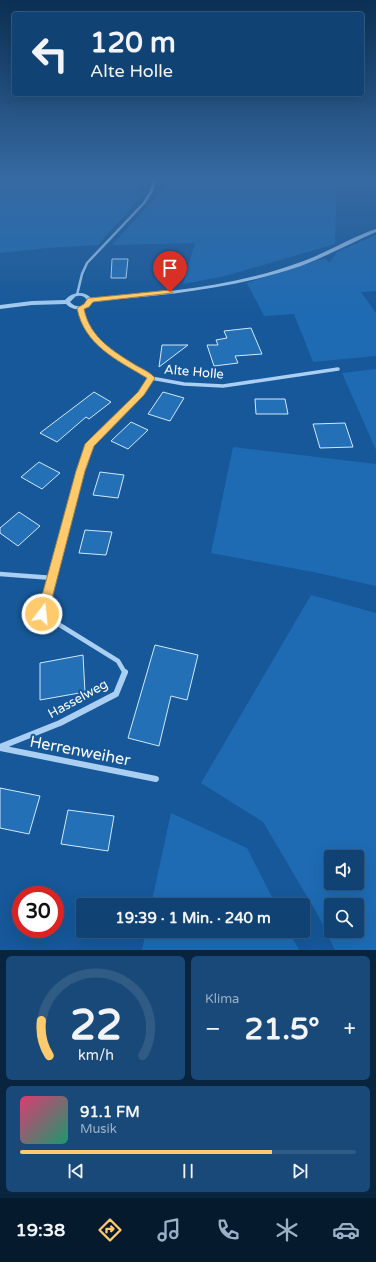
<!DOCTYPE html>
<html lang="de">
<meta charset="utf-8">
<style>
body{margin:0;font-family:"Varela Round",sans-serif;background:#194978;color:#f1f3f6;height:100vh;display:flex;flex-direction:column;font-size:15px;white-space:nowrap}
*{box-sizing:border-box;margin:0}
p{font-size:13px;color:#9cb0c4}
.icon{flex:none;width:22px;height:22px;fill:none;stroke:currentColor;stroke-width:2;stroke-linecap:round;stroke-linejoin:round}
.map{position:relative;height:950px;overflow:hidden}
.drawer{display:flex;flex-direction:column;gap:6px;padding:6px;background:#09243f;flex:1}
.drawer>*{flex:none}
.banner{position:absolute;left:12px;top:12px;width:352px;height:84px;border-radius:4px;box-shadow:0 4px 16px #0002,0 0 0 1px #305b85;background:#104273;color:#f1f3f6;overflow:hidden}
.buttons{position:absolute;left:324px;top:850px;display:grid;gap:8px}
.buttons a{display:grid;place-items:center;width:40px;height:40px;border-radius:4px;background:#104273;box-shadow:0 4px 16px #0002,0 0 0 1px #305b85;font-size:20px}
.speed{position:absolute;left:12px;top:886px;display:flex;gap:8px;font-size:20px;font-weight:700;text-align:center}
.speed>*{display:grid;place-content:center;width:52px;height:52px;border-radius:50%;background:#104273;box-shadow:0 4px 16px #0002,0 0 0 1px #305b85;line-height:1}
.speed .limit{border:6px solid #d22;background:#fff;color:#111}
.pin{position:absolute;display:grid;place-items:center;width:34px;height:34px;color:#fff;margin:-41px -17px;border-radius:50% 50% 50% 0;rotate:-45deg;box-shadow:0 0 4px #0007}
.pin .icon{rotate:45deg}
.me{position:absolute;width:44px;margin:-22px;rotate:16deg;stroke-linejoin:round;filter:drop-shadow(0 0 3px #0008)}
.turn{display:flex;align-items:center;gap:14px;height:84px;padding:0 12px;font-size:18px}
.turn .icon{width:52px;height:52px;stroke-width:2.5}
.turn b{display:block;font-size:28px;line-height:34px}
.big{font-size:30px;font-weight:800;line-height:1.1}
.drawer .tile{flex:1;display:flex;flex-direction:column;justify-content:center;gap:6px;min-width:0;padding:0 14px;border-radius:6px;background:#194978}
.drawer .dial{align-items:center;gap:0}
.dial svg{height:104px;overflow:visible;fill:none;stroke:#305b85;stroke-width:7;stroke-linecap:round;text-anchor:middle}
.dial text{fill:#f1f3f6;stroke:none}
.song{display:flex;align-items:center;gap:12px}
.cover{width:48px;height:48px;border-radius:6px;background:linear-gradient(135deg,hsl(340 70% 55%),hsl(160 70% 35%))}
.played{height:4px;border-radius:2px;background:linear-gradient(90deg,#ffca6b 75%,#305b85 75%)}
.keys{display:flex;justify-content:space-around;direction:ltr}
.heat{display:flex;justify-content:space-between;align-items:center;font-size:22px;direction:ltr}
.drawer .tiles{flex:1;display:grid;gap:6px;grid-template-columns:1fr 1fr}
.tile:last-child{grid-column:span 2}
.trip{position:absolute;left:76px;top:898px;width:234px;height:40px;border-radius:4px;background:#104273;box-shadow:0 4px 16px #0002,0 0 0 1px #305b85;font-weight:800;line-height:40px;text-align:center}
.tab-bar{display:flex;height:64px;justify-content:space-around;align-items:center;background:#061a2e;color:#9cb0c4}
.tab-bar .icon{width:28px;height:28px}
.tab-bar .active{color:#ffca6b}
.tab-bar b{font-size:18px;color:#f1f3f6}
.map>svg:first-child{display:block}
.green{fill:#1e6bb3;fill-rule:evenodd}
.building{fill:#2470b7;stroke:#d1e8fc}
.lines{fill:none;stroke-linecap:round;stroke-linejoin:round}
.minor-far3{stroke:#aacff2;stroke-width:2.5}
.minor-far2{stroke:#aacff2;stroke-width:3.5}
.minor-far1{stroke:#aacff2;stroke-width:4.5}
.minor{stroke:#aacff2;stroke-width:6}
.tertiary{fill:#aacff2;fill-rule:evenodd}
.route{fill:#ffca6b;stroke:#a68346}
.labels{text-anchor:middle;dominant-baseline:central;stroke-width:4;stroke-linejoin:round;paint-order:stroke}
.street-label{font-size:13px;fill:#fff;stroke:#165899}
.near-street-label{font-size:16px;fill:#fff;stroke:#165899}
</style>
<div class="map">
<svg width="376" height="950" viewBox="0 0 376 950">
<rect width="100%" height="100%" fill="#165899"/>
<path class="green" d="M10,181h131l-3,8 6,4 -46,52 -50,3 -48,5v-70z
M171,181h166l-2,63 -110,32 -42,8 12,-41 -83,2z
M376,235v56l-15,1 15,21v43l-63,6 -19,-48 -30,2 -17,-33 78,-25 4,5 8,-11z
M376,369v81l-34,-77z
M233,447l143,17v122l-58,-13 -107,-20z
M311,595l65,18v337h-41l-17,-35 -55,-93 -62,-39zM331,857h26v26h-26zM331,905h26v26h-26z
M171,813l76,35 29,57h-125z
M146,931h143l10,19h-157z"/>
<path class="building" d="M112,259h16l-2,19h-15z
M251,328l11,26 -27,2 3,7 -24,3 -7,-21h11l-2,-5 11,-2 -3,-7z
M162,345h26l-29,22z
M94,392l17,10 -22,17 -3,-2 -29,25 -17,-9z
M163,392l21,6 -14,23 -22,-7z
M255,399h30l3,15h-32z
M131,422l17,8 -20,19 -17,-8z
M345,423l8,24 -33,1 -7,-24z
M39,462l21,11 -18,16 -21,-12z
M100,472l24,3 -6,23 -25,-3z
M19,512l21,14 -22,20 -18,-13v-5z
M85,530l27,2 -6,23 -27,-2z
M155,645l43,10 -11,45 -16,-4 -12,50 -31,-8z
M83,655l2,37 -45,8v-37z
M0,788l40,8 -11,38 -29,-6z
M68,810l46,6 -6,35 -47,-7z"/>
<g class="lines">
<path class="minor-far3" d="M77,295l5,-21 5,-11 57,-60 7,-11 4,-12"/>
<path class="minor-far2" d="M80,308l2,9 13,23 21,16 35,22 33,6 39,2 115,-17
M84,463l6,-19 51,-50 10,-16"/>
<path class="minor-far1" d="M84,462l-42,152 76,47 7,12
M0,574l53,4"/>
<path class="minor" d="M0,747l60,-24 56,-29 9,-22
M0,748l156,31"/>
<path class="tertiary" d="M376,229v3c-25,11 -49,24 -75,34 -67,23 -139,30 -209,35l-3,6c-9,3 -16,4 -23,-3l-34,1 -32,4v-4l32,-4 33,-1c7,-8 19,-10 26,-2 70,-5 141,-11 207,-35 27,-9 51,-25 78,-34zM76,296c5,-1 9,0 11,4l-2,5c-7,2 -10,2 -15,-3z"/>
</g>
<linearGradient id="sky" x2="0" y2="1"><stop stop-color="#0c3054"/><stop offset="0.57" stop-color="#366aa2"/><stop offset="1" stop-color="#366aa2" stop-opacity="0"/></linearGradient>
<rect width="376" height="314" fill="url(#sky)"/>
<path class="route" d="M170,290h2v3l-79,9 -4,5 -5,2c6,29 29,42 53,57 6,3 14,7 18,12l-11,17 -50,51 -9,25 -37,143 -2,3 -4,2 -4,-2 -1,-3 39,-143 9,-27 53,-52 9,-14c-30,-18 -63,-33 -70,-70l7,-4 4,-6h2z"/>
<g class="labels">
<g class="street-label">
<text transform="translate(194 372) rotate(5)">Alte Holle</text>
<text transform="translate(78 699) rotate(-29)">Hasselweg</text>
</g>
<g class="near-street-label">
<text transform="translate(80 751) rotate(11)">Herrenweiher</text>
</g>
</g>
</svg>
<div class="buttons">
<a><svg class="icon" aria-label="sound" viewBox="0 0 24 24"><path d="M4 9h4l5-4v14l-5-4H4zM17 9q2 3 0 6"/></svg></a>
<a><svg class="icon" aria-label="search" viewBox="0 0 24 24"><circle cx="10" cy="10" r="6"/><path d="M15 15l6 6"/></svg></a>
</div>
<div class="speed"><div class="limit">30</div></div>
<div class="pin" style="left:170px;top:292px;background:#d93025"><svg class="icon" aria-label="arrive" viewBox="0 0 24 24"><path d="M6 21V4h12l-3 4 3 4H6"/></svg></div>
<svg class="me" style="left:42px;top:614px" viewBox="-20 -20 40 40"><circle r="17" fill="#ffca6b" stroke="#fff" stroke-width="3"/><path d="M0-11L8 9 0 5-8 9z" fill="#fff"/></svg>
<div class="trip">19:39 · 1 Min. · 240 m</div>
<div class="banner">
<div class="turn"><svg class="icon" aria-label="left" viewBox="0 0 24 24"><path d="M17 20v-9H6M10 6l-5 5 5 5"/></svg><div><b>120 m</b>Alte Holle</div></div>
</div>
</div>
<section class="drawer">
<div class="tiles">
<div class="tile dial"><svg viewBox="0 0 100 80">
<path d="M14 69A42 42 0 1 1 86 69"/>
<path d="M14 69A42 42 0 0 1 8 42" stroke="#ffca6b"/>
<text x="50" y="56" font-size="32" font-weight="700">22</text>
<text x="50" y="72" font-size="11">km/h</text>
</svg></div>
<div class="tile"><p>Klima</p>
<div class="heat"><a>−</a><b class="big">21.5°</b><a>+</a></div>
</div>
<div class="tile">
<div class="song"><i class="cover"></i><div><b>91.1 FM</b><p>Musik</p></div></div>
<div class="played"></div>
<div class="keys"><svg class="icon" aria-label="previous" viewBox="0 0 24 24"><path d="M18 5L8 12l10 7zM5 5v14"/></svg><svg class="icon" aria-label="pause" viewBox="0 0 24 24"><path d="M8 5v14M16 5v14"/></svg><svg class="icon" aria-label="next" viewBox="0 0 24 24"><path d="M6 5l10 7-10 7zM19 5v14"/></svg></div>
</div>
</div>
</section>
<nav class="tab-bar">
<b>19:38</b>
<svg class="icon active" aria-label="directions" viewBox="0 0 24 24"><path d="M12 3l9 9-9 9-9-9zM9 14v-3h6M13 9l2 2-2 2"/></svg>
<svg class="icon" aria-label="music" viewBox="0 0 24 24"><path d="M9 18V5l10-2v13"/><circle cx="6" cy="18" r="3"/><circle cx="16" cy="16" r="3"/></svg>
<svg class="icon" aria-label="phone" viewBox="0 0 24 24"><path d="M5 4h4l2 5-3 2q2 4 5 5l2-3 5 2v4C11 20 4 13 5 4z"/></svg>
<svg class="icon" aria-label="climate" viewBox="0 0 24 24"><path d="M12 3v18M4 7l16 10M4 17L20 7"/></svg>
<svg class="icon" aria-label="car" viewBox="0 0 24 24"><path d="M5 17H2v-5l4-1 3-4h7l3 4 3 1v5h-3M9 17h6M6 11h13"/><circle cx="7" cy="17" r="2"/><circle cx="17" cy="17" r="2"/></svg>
</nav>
